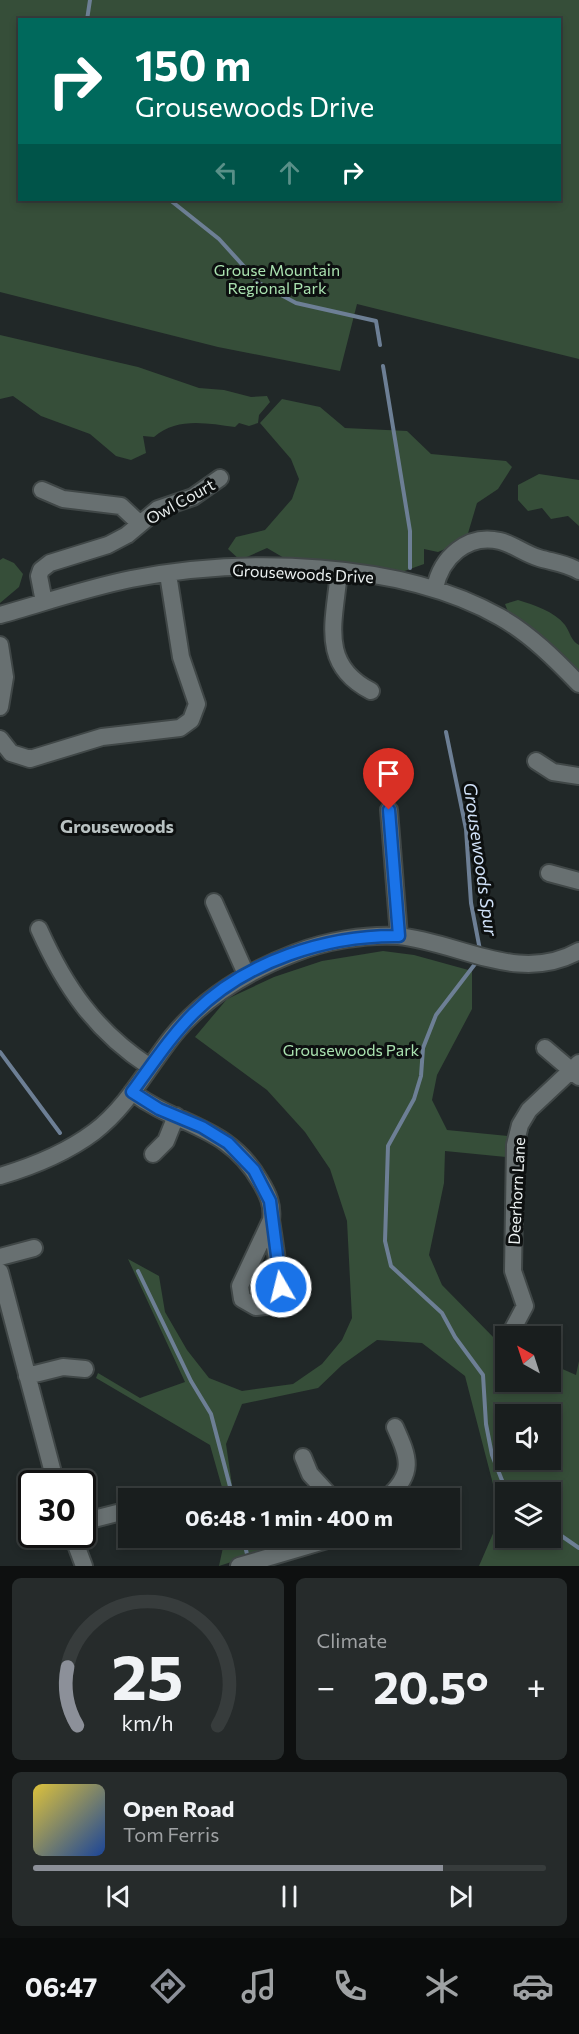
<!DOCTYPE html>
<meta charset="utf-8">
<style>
body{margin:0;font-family:Commissioner,sans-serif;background:#262b2b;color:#f1f3f6;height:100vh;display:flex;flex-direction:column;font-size:22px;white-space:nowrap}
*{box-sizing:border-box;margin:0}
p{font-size:20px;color:#9fa2a4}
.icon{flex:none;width:33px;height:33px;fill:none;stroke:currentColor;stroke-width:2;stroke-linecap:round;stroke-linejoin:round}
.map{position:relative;height:1566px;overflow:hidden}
.details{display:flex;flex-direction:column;gap:12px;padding:12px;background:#0e1010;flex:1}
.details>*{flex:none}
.banner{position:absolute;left:18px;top:18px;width:543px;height:183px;border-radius:0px;box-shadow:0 3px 9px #0003,0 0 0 2px #373c3c;background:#00695c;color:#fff;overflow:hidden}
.needle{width:39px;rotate:321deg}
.fabs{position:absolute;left:495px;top:1326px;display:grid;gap:12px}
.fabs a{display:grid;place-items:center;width:66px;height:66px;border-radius:0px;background:#191e1e;box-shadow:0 3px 9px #0003,0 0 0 2px #373c3c;font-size:30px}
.speed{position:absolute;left:18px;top:1470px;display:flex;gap:12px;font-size:30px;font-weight:700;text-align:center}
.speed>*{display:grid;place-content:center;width:78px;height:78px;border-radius:50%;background:#191e1e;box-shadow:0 3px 9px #0003,0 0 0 2px #373c3c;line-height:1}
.speed .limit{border:3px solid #111;border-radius:9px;background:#fff;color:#111}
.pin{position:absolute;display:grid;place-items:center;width:51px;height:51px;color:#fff;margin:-62px -26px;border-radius:50% 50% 50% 0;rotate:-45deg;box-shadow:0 0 6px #0007}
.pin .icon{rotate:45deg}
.me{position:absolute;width:66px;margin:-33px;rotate:352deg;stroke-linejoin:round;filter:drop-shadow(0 0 4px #0008)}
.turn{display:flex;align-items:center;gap:21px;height:126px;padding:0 18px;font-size:27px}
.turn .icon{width:78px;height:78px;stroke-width:2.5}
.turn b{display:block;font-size:42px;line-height:51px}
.lanes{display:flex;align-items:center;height:57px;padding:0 18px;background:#0003;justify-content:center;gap:30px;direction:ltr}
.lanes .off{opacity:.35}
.big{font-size:45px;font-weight:700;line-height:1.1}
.details .widget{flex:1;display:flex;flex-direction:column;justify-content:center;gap:9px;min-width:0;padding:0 21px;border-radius:9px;background:#262b2b}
.details .dial{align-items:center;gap:0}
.dial svg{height:156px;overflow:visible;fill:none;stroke:#373c3c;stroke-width:7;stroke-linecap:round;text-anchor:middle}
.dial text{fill:#f1f3f6;stroke:none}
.song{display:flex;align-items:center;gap:18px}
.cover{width:72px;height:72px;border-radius:9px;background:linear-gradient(135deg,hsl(50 70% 55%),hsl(220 70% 35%))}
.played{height:6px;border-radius:3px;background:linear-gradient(90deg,#8c9099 80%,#373c3c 80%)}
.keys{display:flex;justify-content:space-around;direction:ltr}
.heat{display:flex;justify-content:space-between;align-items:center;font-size:33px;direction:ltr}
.details .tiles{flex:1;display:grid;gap:12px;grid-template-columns:1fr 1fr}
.widget:last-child{grid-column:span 2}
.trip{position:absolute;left:118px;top:1488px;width:342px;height:60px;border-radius:0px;background:#191e1e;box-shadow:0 3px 9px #0003,0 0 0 2px #373c3c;font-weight:700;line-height:60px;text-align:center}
.menu{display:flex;height:96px;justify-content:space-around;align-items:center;background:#0a0c0c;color:#9fa2a4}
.menu .icon{width:42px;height:42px}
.menu .current{color:#8c9099}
.menu b{font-size:27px;color:#f1f3f6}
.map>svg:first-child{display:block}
.green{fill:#364e39;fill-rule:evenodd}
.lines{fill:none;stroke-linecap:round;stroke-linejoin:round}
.stream{stroke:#6d7f95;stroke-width:4}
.minor-casing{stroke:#404747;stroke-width:20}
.minor{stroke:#687071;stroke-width:16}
.route-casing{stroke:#114b97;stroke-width:15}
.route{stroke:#1a73e8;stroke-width:10}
.labels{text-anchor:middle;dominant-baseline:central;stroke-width:6;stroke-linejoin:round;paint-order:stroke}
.park-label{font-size:16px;fill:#aae2b0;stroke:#0d1010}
.street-label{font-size:16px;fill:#ebf0f0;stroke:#0d1010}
.neighbourhood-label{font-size:18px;font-weight:bold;fill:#b9c2c2;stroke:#0d1010}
.water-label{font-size:18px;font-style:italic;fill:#d0e1f8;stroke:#0d1010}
</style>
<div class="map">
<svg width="579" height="1566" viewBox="0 0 579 1566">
<rect width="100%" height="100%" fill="#212828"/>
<path class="green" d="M0,0h579v359l-222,-55 -17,67 -122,-24 -218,-55zM20,20h540v180h-540z
M0,335l138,32 61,21 25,2 27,7 16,-1 3,6 -11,13 -1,8 -9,3 -10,-3 -4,4c-29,-4 -58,-10 -81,10l-11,-1 3,17 -15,7 -15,-4 -26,-22 -49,-18 -28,-20 -13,3z
M282,399l38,8 25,21 62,3 24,23 75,7 6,6 -14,22 -21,14 -11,37 -28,12 -14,-3v15l-25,9 -17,-5 -14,2 -77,-8 -24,-14 -27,12 -12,-11 8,-12 29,-7 27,-31 7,-20 -8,-20 -31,-36z
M539,474l40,6v46l-11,-10 -17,3 -9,-11 -14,3 -10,-11v-15z
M3,558l11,5 9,11 -4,13 -19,16v-43z
M518,600c16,5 36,11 47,25 5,7 6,16 14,20v33l-69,-61 -5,-13z
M383,951l31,4 58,16v38l-35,66 -5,25 15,30 61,6 -2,21 -61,-6 -1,32 -15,72 13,30 55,56 8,3 1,38h44l1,-18 25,11 3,-14v205h-100l22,-51 -36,-139 -43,-33 -45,-3 -35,25 -24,23 -76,16 -16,40 7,48 5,6h-13l-15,-53 -114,-67 2,-5 42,25 45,-16 -57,-123 31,17 6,36 22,38 22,28 33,13 51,-7 29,-20 20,-24 10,-22 -5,-97 -17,-52 -25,-37 -38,-42 -72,-53 32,-38 47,-22 48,-16zM506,1414h44v46h-44zM506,1492h44v46h-44z
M225,1538h42l8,10 -56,18z"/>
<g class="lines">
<path class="stream" d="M87,20l3,-20
M170,200l49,39 40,44 37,20 80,18 4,24
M383,366l27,165v37
M446,732l20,97 5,74 9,47
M475,964l-39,51 -13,33 -2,28 -7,23 -26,47 -3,95 6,25 51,47 13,24 28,38 3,49 6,31 13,33 10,4
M0,1052l60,81
M138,1271l53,110 20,33 22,84
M550,1528l29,20
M243,1538l4,16"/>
<defs>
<path id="minor" d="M42,490l21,9 58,7 18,17
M339,571c-4,49 -21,93 32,120
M435,588c6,-30 32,-55 65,-47 13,3 25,13 39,17 13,4 27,5 40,13
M44,602l-5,-26 2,-6 9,-7 58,-18 19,-10 31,-26 35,-12 27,-19
M0,615c43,-12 87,-27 131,-36 112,-22 268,-19 369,38 30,17 55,42 79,67
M0,645l5,32 -5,30
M0,739l11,14 19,6 72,-22 78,-9 11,-8 6,-16 -16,-47 -13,-83
M536,761l17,11 26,4
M389,810l10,126
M549,873l30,8
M214,902l32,72
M39,929c26,58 56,102 111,138
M545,1048l34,29
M132,1092c47,35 96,33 128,89 8,13 13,24 11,39l10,67 -1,10 -6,8 -18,2 -14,-8 -2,-13 31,-66
M153,1154l13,-13 10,-25
M0,1176c34,-10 66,-23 94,-44 33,-25 53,-63 78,-95 32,-40 76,-66 123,-84 30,-12 71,-19 103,-17 61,6 121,49 181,15
M0,1257l34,-9
M0,1272l56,212
M509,1336l16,-30 -12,-35 2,-126 5,-20 9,-15 50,-47
M27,1376l36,-9 22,2
M303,1457l7,17 22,24
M387,1498c28,-25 22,-40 8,-71
M82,1522l47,-12
M72,1534l12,32
M239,1566l95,-28"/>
</defs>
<use href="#minor" class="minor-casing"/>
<use href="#minor" class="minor"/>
</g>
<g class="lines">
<defs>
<path id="route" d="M281,1287l-11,-86 -16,-31 -26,-27 -26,-16 -43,-18 -27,-17c20,-27 38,-55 62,-79 52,-52 133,-78 205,-77l-10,-126"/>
</defs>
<use href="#route" class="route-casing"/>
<use href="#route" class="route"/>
</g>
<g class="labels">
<g class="park-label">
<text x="277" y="269">Grouse Mountain<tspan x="277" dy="18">Regional Park</tspan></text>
<text x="351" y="1049">Grousewoods Park</text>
</g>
<g class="street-label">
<text transform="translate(180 501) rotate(-29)">Owl Court</text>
<text transform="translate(303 573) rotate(3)">Grousewoods Drive</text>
<text transform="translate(516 1191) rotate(-87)">Deerhorn Lane</text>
</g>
<g class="neighbourhood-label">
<text x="117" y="826">Grousewoods</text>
</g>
<g class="water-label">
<text transform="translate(481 859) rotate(82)">Grousewoods Spur</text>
</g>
</g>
</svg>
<div class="fabs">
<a><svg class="needle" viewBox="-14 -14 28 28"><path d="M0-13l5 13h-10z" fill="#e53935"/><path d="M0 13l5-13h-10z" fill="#9fa2a4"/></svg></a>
<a><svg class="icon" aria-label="sound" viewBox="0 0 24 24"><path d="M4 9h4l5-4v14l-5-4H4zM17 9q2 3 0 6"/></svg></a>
<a><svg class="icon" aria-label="layers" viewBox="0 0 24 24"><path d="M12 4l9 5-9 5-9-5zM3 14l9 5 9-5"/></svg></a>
</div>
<div class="speed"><div class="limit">30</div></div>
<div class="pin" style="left:389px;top:810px;background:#d93025"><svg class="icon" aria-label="arrive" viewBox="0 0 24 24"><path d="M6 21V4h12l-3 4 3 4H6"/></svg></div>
<svg class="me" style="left:281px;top:1287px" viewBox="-20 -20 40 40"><circle r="17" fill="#1a73e8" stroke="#fff" stroke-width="3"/><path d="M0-11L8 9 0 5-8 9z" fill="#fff"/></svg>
<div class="trip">06:48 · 1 min · 400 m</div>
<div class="banner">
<div class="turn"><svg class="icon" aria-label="right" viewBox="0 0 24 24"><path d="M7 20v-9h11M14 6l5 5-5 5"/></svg><div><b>150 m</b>Grousewoods Drive</div></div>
<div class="lanes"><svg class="icon off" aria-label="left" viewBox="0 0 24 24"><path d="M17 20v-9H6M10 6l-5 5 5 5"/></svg><svg class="icon off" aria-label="ahead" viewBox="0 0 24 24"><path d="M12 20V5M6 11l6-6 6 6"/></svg><svg class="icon" aria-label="right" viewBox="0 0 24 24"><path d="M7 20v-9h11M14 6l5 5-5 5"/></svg></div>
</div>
</div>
<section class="details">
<div class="tiles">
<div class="widget dial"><svg viewBox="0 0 100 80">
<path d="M14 69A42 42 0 1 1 86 69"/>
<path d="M14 69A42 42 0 0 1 9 39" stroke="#8c9099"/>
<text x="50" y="56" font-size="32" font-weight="700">25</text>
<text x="50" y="72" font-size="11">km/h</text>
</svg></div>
<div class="widget"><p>Climate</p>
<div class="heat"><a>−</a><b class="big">20.5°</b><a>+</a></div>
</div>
<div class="widget">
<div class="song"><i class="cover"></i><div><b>Open Road</b><p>Tom Ferris</p></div></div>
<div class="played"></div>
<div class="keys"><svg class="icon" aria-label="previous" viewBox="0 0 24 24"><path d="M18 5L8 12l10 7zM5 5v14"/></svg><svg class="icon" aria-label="pause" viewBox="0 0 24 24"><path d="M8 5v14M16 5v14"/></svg><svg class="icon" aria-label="next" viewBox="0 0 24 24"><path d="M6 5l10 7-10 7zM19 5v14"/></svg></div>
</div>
</div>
</section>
<nav class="menu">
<b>06:47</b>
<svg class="icon current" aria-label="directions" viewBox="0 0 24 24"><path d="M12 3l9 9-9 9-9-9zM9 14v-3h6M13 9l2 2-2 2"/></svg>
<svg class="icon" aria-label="music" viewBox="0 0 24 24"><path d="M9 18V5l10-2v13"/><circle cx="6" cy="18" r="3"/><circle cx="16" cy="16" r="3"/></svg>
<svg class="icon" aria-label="phone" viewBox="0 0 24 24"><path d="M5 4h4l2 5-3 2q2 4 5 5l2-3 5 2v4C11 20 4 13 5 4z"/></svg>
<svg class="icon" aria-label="climate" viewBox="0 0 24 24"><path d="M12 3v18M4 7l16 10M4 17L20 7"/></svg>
<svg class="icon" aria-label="car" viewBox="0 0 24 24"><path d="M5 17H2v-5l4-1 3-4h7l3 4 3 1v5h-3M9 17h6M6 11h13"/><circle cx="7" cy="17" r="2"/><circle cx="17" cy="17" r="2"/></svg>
</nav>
